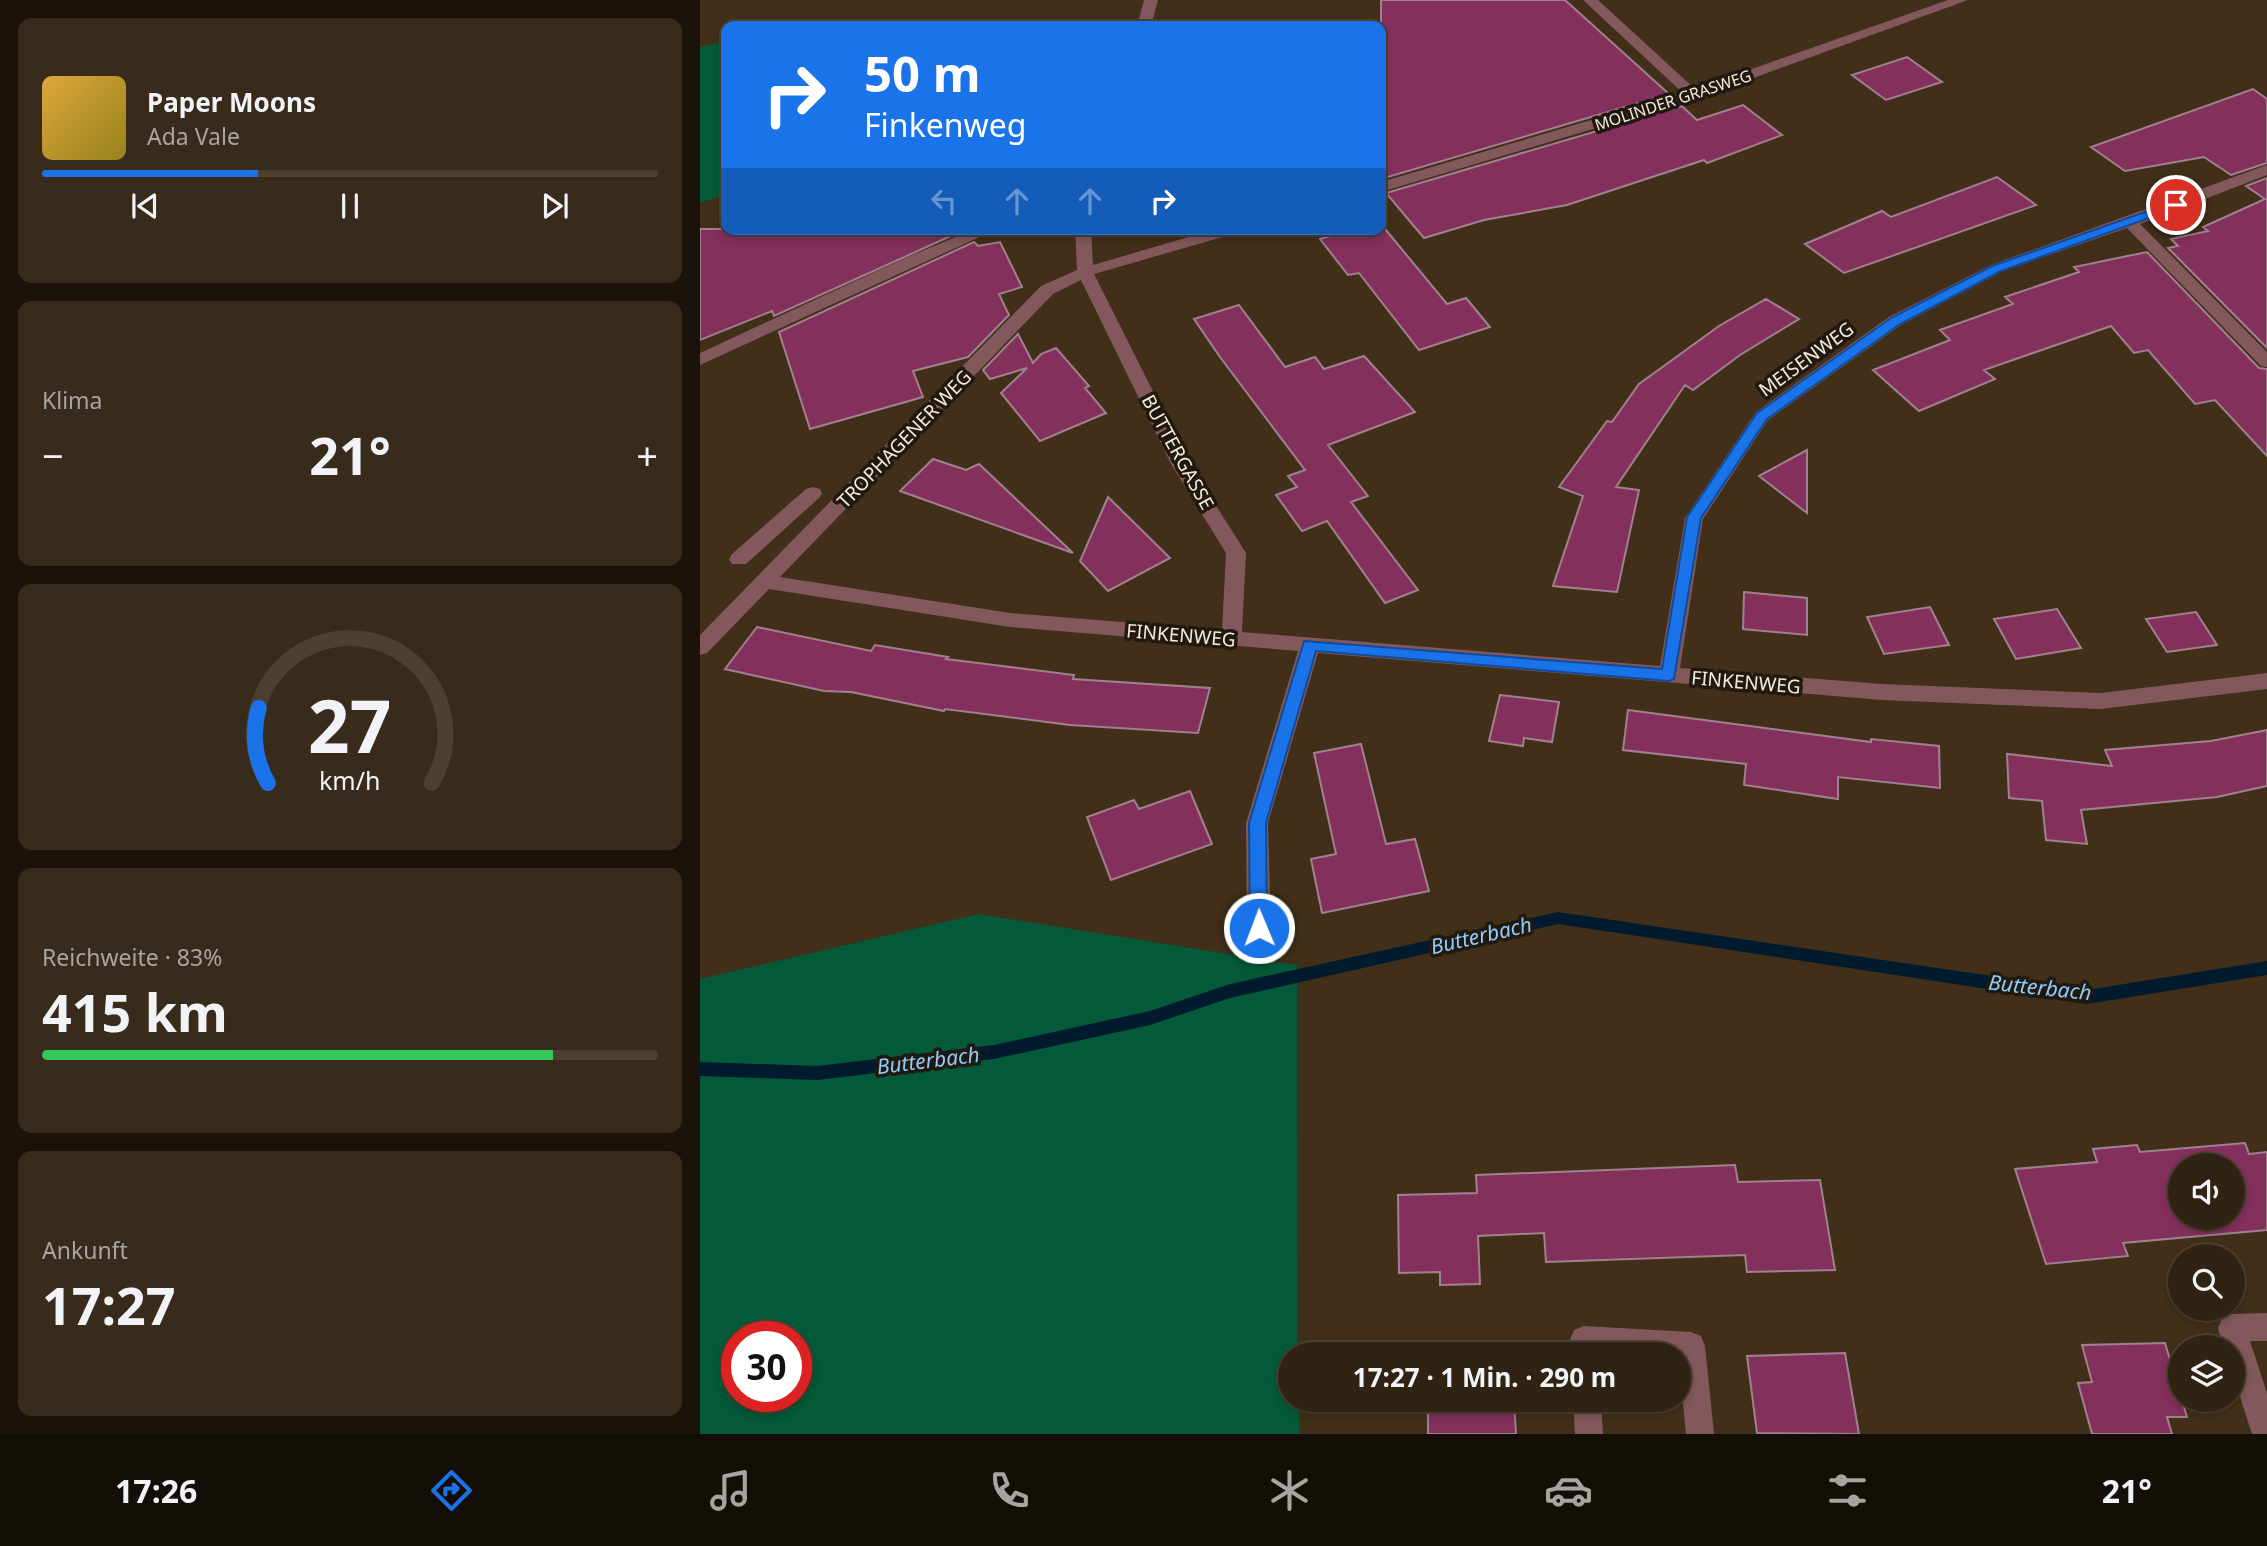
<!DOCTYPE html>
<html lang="de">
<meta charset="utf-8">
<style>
body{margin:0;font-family:"Noto Sans",sans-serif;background:#392b1c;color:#f1f3f6;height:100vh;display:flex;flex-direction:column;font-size:26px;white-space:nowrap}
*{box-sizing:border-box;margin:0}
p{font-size:23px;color:#a8a4a0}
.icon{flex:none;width:38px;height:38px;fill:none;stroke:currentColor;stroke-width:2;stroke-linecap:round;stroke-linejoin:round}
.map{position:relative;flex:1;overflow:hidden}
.details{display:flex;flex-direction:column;gap:18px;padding:18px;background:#1b130a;width:700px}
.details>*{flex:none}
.hud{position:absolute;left:21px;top:21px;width:665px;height:214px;border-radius:14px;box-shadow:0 4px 10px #0003,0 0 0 2px #4c4033;background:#1a73e8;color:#fff;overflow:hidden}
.fabs{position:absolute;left:1468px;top:1153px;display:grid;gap:14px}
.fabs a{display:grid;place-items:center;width:77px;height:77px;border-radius:50%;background:#312313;box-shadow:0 4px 10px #0003,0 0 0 2px #4c4033;font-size:35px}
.speed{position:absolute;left:21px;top:1321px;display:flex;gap:14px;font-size:35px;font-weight:700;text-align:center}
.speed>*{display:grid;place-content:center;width:91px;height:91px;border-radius:50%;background:#312313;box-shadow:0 4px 10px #0003,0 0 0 2px #4c4033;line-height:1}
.speed .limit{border:10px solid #d22;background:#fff;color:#111}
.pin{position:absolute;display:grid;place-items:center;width:60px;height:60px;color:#fff;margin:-30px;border:4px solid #fff;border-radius:50%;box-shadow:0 2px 7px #0007}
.me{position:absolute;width:77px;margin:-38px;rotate:359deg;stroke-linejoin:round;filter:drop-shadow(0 0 5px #0008)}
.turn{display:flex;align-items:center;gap:24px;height:147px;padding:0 28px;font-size:32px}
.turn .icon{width:91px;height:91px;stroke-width:2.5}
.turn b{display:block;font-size:49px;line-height:60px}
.lanes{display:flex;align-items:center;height:66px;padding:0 28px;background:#0003;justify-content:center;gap:35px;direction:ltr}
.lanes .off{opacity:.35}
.big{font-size:52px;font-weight:700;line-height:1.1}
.details .card{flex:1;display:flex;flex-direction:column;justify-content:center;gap:10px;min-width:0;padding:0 24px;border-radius:14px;background:#392b1c}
.details .dial{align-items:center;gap:0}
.dial svg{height:182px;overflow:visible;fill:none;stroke:#4c4033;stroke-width:7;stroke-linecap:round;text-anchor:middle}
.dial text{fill:#f1f3f6;stroke:none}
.song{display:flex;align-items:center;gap:21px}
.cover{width:84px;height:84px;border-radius:10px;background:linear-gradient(135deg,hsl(40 70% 55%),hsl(50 70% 35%))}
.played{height:7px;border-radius:4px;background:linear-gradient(90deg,#1a73e8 35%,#4c4033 35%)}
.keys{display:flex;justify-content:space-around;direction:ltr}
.heat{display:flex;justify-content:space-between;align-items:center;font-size:38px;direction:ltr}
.charge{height:10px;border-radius:5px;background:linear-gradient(90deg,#34c759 83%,#4c4033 0)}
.trip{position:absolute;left:578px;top:1342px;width:413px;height:70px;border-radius:35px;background:#312313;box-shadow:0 4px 10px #0003,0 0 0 2px #4c4033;font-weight:700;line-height:70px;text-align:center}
.tab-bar{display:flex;height:112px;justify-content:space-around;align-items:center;background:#140e08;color:#a8a4a0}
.tab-bar .icon{width:49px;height:49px}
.tab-bar .current{color:#1a73e8}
.tab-bar b{font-size:32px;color:#f1f3f6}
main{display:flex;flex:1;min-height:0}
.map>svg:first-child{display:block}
.green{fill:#035938;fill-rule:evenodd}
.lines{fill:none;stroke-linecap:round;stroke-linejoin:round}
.stream{fill:#001b2e;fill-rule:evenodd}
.building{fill:#83305c;stroke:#a1818e;stroke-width:2;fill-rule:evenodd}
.minor{fill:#82585c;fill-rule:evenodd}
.route{fill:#1a73e8;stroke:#114b97;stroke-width:2}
.labels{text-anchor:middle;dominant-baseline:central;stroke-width:7;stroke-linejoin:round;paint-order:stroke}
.far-street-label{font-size:16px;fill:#f6eadd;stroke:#211910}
.street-label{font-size:19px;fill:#f6eadd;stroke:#211910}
.water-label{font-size:21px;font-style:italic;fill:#8dccfb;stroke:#211910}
</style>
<main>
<section class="details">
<div class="card">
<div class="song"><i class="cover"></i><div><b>Paper Moons</b><p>Ada Vale</p></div></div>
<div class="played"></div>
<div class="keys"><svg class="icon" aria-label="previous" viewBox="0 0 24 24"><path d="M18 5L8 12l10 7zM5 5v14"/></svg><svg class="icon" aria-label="pause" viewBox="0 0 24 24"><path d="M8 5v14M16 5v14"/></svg><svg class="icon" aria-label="next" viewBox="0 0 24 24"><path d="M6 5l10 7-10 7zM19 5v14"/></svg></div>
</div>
<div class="card"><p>Klima</p>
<div class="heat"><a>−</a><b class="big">21°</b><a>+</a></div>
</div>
<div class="card dial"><svg viewBox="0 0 100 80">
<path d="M14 69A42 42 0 1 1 86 69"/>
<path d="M14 69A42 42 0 0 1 10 36" stroke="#1a73e8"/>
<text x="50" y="56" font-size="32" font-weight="700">27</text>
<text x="50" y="72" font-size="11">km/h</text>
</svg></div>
<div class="card"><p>Reichweite · 83%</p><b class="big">415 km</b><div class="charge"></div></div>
<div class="card"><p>Ankunft</p><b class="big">17:27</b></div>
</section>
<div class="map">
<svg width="1567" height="1434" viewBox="0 0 1567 1434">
<rect width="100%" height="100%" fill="#412f19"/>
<path class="green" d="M26,41v153l-26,9v-156z
M279,914l318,51 1,389h-8v46h9v34h-599v-455zM37,1337h59v59h-59z"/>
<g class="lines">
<path class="stream" d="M858,912l529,78 180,-29v14l-180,29 -529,-80 -328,74 -80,27 -156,34 -177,21 -117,-4v-14l117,4 177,-21 156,-34 80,-27z"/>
</g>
<path class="building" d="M681,0h184l104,94 -288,85z
M1207,57l35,25 -56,18 -34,-25z
M1553,89l14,10v64l-36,12 -27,-18 -79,14 -34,-24z
M1043,105l39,30 -75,28 -3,-3 -137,45 -83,15 -60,18 -38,-45 296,-87 15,14z
M1297,177l39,28 -192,68 -39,-29 77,-33 9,6z
M1567,178v170l-99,-100 10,-2 -7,-7 37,-8 -5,-4 62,-28 -19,-13z
M681,224l66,80 19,-6 24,29 -71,23 -60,-77 -11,2 -28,-36 33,-10h28z
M0,229h260l2,2 -188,85 -2,-5 -72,29z
M274,242l4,4 22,-4 22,45 -23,7 10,21 -41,42 -55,14 10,26 -113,32 -31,-97z
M1447,252l112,116 8,1v87l-52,-56 -20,4 -47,-54 -14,3 -23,-27 -127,44 11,9 -76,32 -46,-41 77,-30 -10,-10 73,-26 -8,-7 74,-25 -5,-5z
M1066,299l33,20 -59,36 -47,35 -8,-5 -69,102 23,3 -22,102 -64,-6 30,-90 -24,-9 48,-66 5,1 27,-38 80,-58z
M539,305l46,62 30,-10 9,12 40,-13 51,56 -87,33 40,51 -17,6 67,88 -33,13 -58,-82 -25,10 -26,-36 21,-8 -9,-11 17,-6 -85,-113 -26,-38z
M318,334l15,29 8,-9 15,-6 33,38 -4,2 21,25 -66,28 -39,-48 26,-25 -37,11 -7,-9z
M1107,450v63l-48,-37z
M233,459l33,11 13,-6 94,89 -173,-62z
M408,497l62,61 -62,33 -28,-30z
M1044,592l63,6v37l-64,-6z
M1230,607l19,38 -65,9 -17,-37z
M1357,609l24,39 -65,11 -22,-40z
M1496,612l21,33 -50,7 -21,-33z
M57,627l114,24 4,-6 73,12 -2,2 128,16 -1,4 137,9 -12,45 -128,-8 -125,-16 -1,2 -93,-19 -27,-1 -99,-22z
M800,695l59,7 -7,40 -28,-4 -1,8 -34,-5z
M928,710l243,32v-3l68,7 1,42 -102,-11v22l-94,-14 2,-21 -123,-14z
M1567,730v56l-50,11 -136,13 6,34 -41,-4 -4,-39 -33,-3 -2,-44 105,12 -7,-16 106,-9z
M661,744l25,100 29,-5 14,52 -107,22 -11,-54 25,-5 -22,-101z
M490,791l22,53 -101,36 -24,-63 47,-17 5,9z
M1545,1143l4,11 18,-2v78l-144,13 5,13 -82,8 -31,-95 82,-7 -4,-13 44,-4 3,7zM1480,1166h53v52h-53z
M1035,1165l3,17 82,-2 15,90 -88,2 -2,-17 -199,7 -2,-29 -66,3 2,48 -40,1v-13l-41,1 -1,-78 79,-2 -1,-18z
M1465,1343l22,74h-20l5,17h-80l-14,-51 14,-1 -10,-37z
M1145,1353l14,81 -102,-1 -10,-77z
M728,1400h86l2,34h-88z"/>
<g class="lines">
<path class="minor" d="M444,0h14l-7,26h-14z
M883,0h15l97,89 253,-89h20l-270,98 -317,94v-10l302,-89z
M1567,165v10l-127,49 127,128v15l-6,-1 -134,-138 -124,43 -102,54 -133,95 -65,99 -23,149 202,16 219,9 166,-20v16l-166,20 -219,-9 -564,-47 -50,170 3,105 -4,7 -8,3 -8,-3 -4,-7 -1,-105 52,-172 -288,-24 -241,-38 -62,64 -7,2v-20l341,-349 36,-16 -2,-41h16l2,36 123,-36h26l-2,3 -146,42 95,189 57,90 -4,79 418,34 25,-148 71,-106 133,-95 102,-52zM381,280l90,184 55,89 -4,77 -212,-17 -230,-36 273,-283z
M275,229h22l-297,136v-12l203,-94z
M113,487l7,2 2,4 -2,4 -74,67h-14l-3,-5 3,-5 74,-65z
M1567,1313v28h-17l17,52v41h-15l-19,-59v-27h-9l-6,-20 4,-10 10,-4z
M884,1326l107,6 10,4 4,10 9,88h-28l-8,-80h-107l-1,-14 4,-10z
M873,1400h28l2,34h-28z"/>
</g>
<path class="route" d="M1476,201l6,4 -2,2 -179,64 -101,53 -133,95 -66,99 -27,161 -5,2 -353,-30 -50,172 1,105 -2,5 -6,3 -7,-3 -2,-5 -1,-105 55,-182 358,28 25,-152 70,-104 134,-95 101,-52z"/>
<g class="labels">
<g class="far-street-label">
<text transform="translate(973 100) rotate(-18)">MOLINDER GRASWEG</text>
</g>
<g class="street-label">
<text transform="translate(1106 359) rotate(-36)">MEISENWEG</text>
<text transform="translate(204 439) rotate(-46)">TROPHAGENER WEG</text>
<text transform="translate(478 452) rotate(61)">BUTTERGASSE</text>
<text transform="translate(481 635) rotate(5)">FINKENWEG</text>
<text transform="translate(1046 682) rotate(5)">FINKENWEG</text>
</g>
<g class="water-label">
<text transform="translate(781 935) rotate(-13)">Butterbach</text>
<text transform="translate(1340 987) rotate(6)">Butterbach</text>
<text transform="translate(228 1060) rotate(-7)">Butterbach</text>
</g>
</g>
</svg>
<div class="fabs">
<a><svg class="icon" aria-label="sound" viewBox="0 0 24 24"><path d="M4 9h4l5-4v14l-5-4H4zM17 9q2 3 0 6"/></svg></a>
<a><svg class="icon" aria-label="search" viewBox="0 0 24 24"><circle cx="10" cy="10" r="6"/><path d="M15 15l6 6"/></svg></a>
<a><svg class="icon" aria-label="layers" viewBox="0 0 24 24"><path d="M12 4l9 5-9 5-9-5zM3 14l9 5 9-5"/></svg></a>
</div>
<div class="speed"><div class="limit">30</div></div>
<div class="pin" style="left:1476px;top:205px;background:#d93025"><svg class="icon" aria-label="arrive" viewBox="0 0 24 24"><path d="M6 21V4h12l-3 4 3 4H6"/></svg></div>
<svg class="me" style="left:559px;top:928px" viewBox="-20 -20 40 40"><circle r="17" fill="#1a73e8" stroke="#fff" stroke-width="3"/><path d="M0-11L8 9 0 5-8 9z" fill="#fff"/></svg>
<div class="trip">17:27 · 1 Min. · 290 m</div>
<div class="hud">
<div class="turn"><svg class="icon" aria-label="right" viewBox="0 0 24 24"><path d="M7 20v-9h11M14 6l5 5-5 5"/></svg><div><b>50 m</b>Finkenweg</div></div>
<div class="lanes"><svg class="icon off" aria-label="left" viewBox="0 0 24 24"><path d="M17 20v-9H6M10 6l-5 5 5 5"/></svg><svg class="icon off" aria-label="ahead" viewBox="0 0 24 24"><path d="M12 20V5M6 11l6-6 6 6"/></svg><svg class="icon off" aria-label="ahead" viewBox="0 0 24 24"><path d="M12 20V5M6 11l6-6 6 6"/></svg><svg class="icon" aria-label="right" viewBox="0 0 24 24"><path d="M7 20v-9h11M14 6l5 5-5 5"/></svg></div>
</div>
</div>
</main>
<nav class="tab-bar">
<b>17:26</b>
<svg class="icon current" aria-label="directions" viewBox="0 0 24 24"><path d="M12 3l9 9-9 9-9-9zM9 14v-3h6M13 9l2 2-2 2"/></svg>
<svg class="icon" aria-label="music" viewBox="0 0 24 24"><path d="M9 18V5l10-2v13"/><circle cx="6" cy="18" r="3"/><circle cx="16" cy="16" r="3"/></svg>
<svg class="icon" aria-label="phone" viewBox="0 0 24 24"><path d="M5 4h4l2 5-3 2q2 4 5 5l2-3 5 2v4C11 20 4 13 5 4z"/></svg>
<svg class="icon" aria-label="climate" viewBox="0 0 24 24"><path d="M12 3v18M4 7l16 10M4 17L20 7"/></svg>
<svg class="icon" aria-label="car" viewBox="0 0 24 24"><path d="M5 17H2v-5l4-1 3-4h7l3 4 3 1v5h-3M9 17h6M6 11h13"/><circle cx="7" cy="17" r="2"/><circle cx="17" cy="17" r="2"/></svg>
<svg class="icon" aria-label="filters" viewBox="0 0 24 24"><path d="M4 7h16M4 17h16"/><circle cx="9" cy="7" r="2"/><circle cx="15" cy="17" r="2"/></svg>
<b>21°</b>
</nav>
